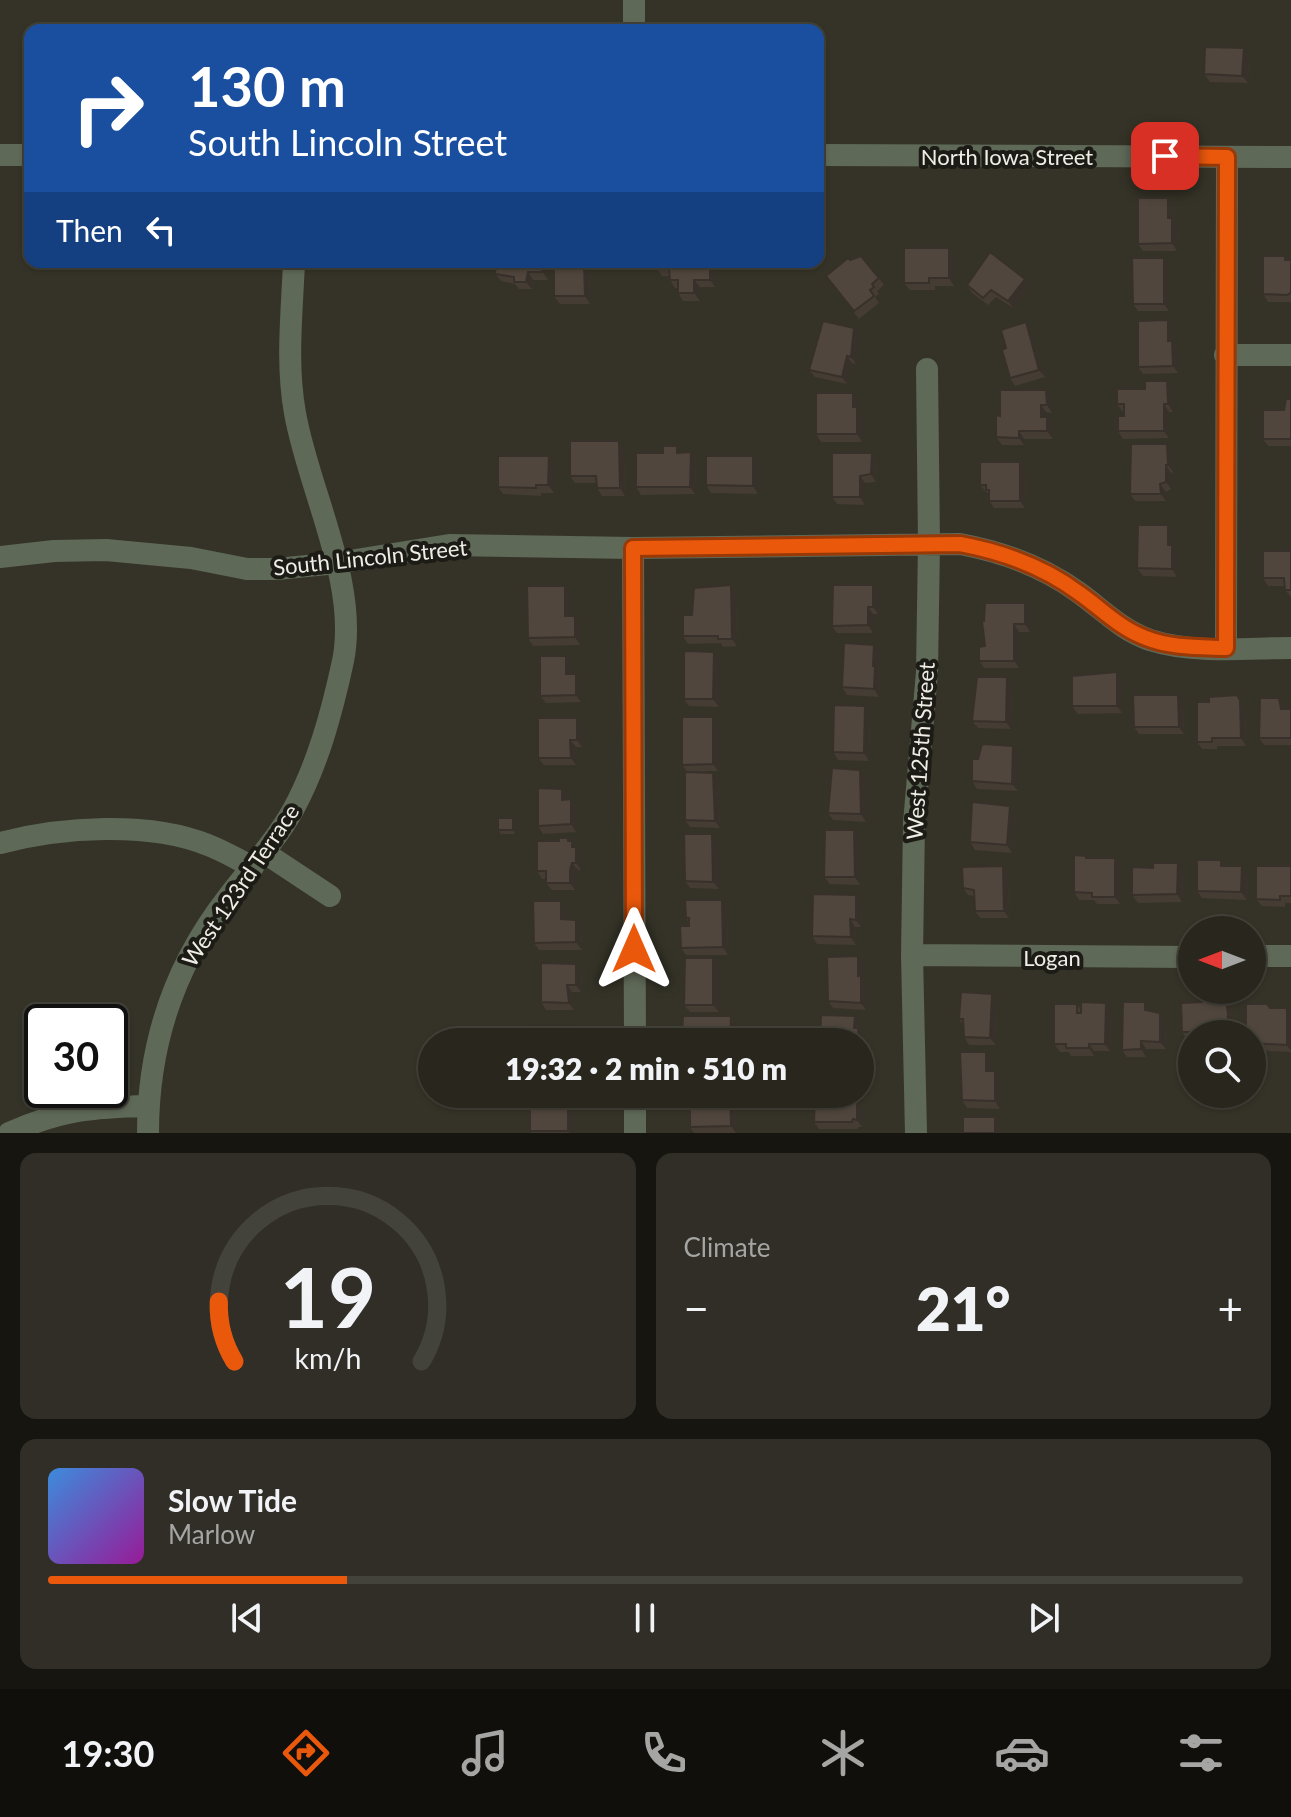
<!DOCTYPE html>
<meta charset="utf-8">
<style>
body{margin:0;font-family:Lato,sans-serif;background:#302e26;color:#f1f3f6;height:100vh;display:flex;flex-direction:column;font-size:30px;white-space:nowrap}
*{box-sizing:border-box;margin:0}
p{font-size:26px;color:#a5a5a4}
.icon{flex:none;width:44px;height:44px;fill:none;stroke:currentColor;stroke-width:2;stroke-linecap:round;stroke-linejoin:round}
.map{position:relative;height:1133px;overflow:hidden}
.panel{display:flex;flex-direction:column;gap:20px;padding:20px;background:#161510;flex:1}
.panel>*{flex:none}
.banner{position:absolute;left:24px;top:24px;width:800px;height:244px;border-radius:16px;box-shadow:0 2px 6px #0004,0 0 0 2px #44433b;background:#1a4fa0;color:#fff;overflow:hidden}
.needle{width:52px;rotate:270deg}
.fabs{position:absolute;left:1178px;top:916px;display:grid;gap:16px}
.fabs a{display:grid;place-items:center;width:88px;height:88px;border-radius:50%;background:#28261d;box-shadow:0 2px 6px #0004,0 0 0 2px #44433b;font-size:40px}
.speed{position:absolute;left:24px;top:1004px;display:flex;gap:16px;font-size:40px;font-weight:700;text-align:center}
.speed>*{display:grid;place-content:center;width:104px;height:104px;border-radius:50%;background:#28261d;box-shadow:0 2px 6px #0004,0 0 0 2px #44433b;line-height:1}
.speed .limit{border:4px solid #111;border-radius:12px;background:#fff;color:#111}
.pin{position:absolute;display:grid;place-items:center;width:68px;height:68px;color:#fff;margin:-34px;border-radius:16px;box-shadow:0 4px 12px #0006}
.me{position:absolute;width:88px;margin:-44px;rotate:0deg;stroke-linejoin:round;filter:drop-shadow(0 0 6px #0008)}
.turn{display:flex;align-items:center;gap:28px;height:168px;padding:0 32px;font-size:36px}
.turn .icon{width:104px;height:104px;stroke-width:2.5}
.turn b{display:block;font-size:56px;line-height:68px}
.then{display:flex;align-items:center;height:76px;padding:0 32px;background:#0003;gap:16px;font-size:30px}
.big{font-size:60px;font-weight:800;line-height:1.1}
.panel .tile{flex:1;display:flex;flex-direction:column;justify-content:center;gap:12px;min-width:0;padding:0 28px;border-radius:16px;background:#302e26}
.panel .dial{align-items:center;gap:0}
.dial svg{height:208px;overflow:visible;fill:none;stroke:#44433b;stroke-width:7;stroke-linecap:round;text-anchor:middle}
.dial text{fill:#f1f3f6;stroke:none}
.song{display:flex;align-items:center;gap:24px}
.cover{width:96px;height:96px;border-radius:12px;background:linear-gradient(135deg,hsl(210 70% 55%),hsl(300 70% 35%))}
.played{height:8px;border-radius:4px;background:linear-gradient(90deg,#ea580c 25%,#44433b 25%)}
.keys{display:flex;justify-content:space-around;direction:ltr}
.heat{display:flex;justify-content:space-between;align-items:center;font-size:44px;direction:ltr}
.panel .tiles{flex:1;display:grid;gap:20px;grid-template-columns:1fr 1fr}
.tile:last-child{grid-column:span 2}
.trip{position:absolute;left:418px;top:1028px;width:456px;height:80px;border-radius:40px;background:#28261d;box-shadow:0 2px 6px #0004,0 0 0 2px #44433b;font-weight:800;line-height:80px;text-align:center}
.tab-bar{display:flex;height:128px;justify-content:space-around;align-items:center;background:#100f0c;color:#a5a5a4}
.tab-bar .icon{width:56px;height:56px}
.tab-bar .active{color:#ea580c}
.tab-bar b{font-size:36px;color:#f1f3f6}
.map>svg:first-child{display:block}
.lines{fill:none;stroke-linecap:round;stroke-linejoin:round}
.minor{stroke:#5f6957;stroke-width:22}
.tertiary{stroke:#5f6957;stroke-width:22}
.wall{fill:#453c34}
.shaded-wall{fill:#38312b}
.building{fill:#50463d;stroke:#38312b;stroke-width:2}
.route-casing{stroke:#983908;stroke-width:20}
.route{stroke:#ea580c;stroke-width:14}
.labels{text-anchor:middle;dominant-baseline:central;stroke-width:8;stroke-linejoin:round;paint-order:stroke}
.street-label{font-size:22px;fill:#efede5;stroke:#1c1b15}
</style>
<div class="map">
<svg width="1291" height="1133" viewBox="0 0 1291 1133">
<rect width="100%" height="100%" fill="#353327"/>
<g class="lines">
<path class="minor" d="M634,0v30
M1225,355h66
M633,548l2,494
M0,557l54,-6 52,-1 85,8 56,11h30l60,-6 112,-18 184,3 327,-4c43,8 82,22 118,48 24,17 43,38 72,48 44,14 96,8 141,8
M1226,648l1,-491
M0,843c61,-16 149,-22 208,2 16,6 30,15 45,22
M265,853l65,43
M912,955l280,2
M1252,956h39
M635,1094v39
M9,1133c51,-23 84,-26 139,-27
M148,1133c0,-87 26,-167 80,-236 22,-29 47,-55 65,-87 25,-46 39,-98 50,-149 16,-78 -35,-172 -48,-248 -9,-49 -3,-101 -1,-151
M916,1133l-4,-178 2,-132 13,-151 2,-128 -2,-175"/>
<path class="tertiary" d="M0,155h30
M818,155l473,2"/>
</g>
<path class="wall" d="M1249,56l-1,27 -38,-1 -6,-8z
M1173,205l1,15 4,5 -1,26h-34l-5,-7z
M954,256v30h-19v4h-25l-6,-7z
M1285,256l2,4h4v42h-23l-5,-8z
M850,260l29,18 5,7 -7,6 2,3 -4,3 4,6 -20,16 -28,-36z
M549,262l-3,7 2,3v8h-15l-1,9h-13l-4,-5 -14,-3 -6,-7z
M554,262h35l1,42h-30l-6,-8z
M715,262v25h-15v14h-17l-5,-8v-5h-3l-5,-8 -1,-4h-7l-5,-7z
M1169,265v46h-31l-5,-7z
M1025,279l5,8 -17,21 -17,-11 -8,8 -16,-12 -5,-8z
M1026,322l5,7 14,48 -30,9 -5,-8 -4,-30z
M1173,328v15l5,6v24l-35,1 -5,-7z
M859,335l-3,29 -4,-1 -5,21 -32,-7 -6,-7z
M1167,381l6,8v23h-4v26l-46,1 -5,-8 6,-15v-5h-2l-5,-7 28,-15z
M1046,390l6,7v16l-6,-1v5l7,7v15h-29v6h-22l-6,-8 4,-21z
M1291,399v47h-23l-5,-7z
M858,400v9l4,5v28h-41l-5,-8z
M1167,444l6,7v21l-2,1v16l-5,3v9h-31l-5,-7z
M624,449l1,47h-23l-5,-8 -1,-5h-21l-5,-7z
M691,452l5,8 -1,34 -54,1 -5,-8 45,-34z
M872,453l5,7 -1,22 -11,1v22l-28,-1 -5,-7z
M1020,462l6,7 -1,39h-31l-5,-7v-7l-3,-2 -6,-7z
M554,463v30h-13v3l-38,-2 -5,-7z
M758,463v31l-47,-1 -5,-8z
M1173,532v14l4,6v25l-34,-1 -6,-8z
M1291,551v46l-6,-7v-4h-17l-5,-8z
M731,585l5,8 1,53 -14,1 -2,-4 -33,1 -5,-8 9,-21z
M565,586l5,7v23l10,8v21l-47,1 -5,-8z
M878,593v21h-5v19h-36l-5,-7z
M1025,603l5,7v22h-11v36h-35l-5,-7 6,-15z
M874,645l6,7 -2,19 2,2 -1,24 -32,-2 -5,-8z
M566,656l5,7v11l10,7v21l-35,1 -6,-7z
M719,659v48l-30,-1 -5,-7z
M1122,680v33l-44,1 -6,-8z
M1012,684l-1,45 -33,-1 -6,-7z
M1237,695l8,12 1,39h-29v3h-15l-5,-7 12,-40z
M1279,698l5,7 1,4h6v36h-27l-5,-7z
M1183,703l1,31h-45l-5,-7z
M865,706l5,7 -1,48 -31,-1 -5,-8z
M713,717l5,7v47l-31,1 -5,-7z
M582,725v22h-6v18h-32l-6,-7z
M1018,753v38l-41,-2 -5,-8 6,-22z
M866,777v45l-33,-2 -5,-7z
M718,780l2,48 -30,-1 -5,-7z
M562,789l6,7v3h3l5,8v25l-33,2 -5,-8z
M1010,806l5,7 -3,40 -37,-3 -5,-8z
M513,818l2,3v13h-14l-3,-4z
M854,830l6,8v47l-30,-1 -6,-7z
M712,834l6,8 1,47 -29,-1 -5,-7z
M570,841h2l9,13v16h-3l-3,7v13h-23l-6,-7v-4h-4l-5,-8z
M1086,856l2,2h27l5,7v39h-23l-3,-4h-15l-5,-8z
M1003,866l5,8 1,44h-29l-5,-7v-15l-7,-1 -5,-7z
M1225,866l23,8 -1,26 -45,-2 -5,-7z
M1291,866v37h-6v4l-23,-1 -6,-7z
M1183,870l-1,32 -44,1 -6,-8z
M722,900l5,7 1,48h-42l-5,-7 8,-22v-3l-3,-5z
M862,902l-1,25h-6l1,18 -39,-1 -5,-8z
M566,908v12l15,8 1,22h-43l-5,-7z
M713,958l6,7v47h-29l-6,-7z
M863,963v16l3,4v27l-33,-2 -5,-7z
M582,971l-1,21h-9l2,18h-28l-5,-8z
M1226,998l5,8 2,15 -1,13h-40v6h-5l-5,-8 20,-30z
M997,1001l-1,44h-27l-5,-8 -1,-12 -4,-6z
M1077,1004l4,6 30,1 -1,40h-16v5h-23l-2,-4h-9l-6,-8z
M1270,1008l21,5v39l-39,-2v-16z
M1150,1009v2l10,2 5,8 1,28h-20v8h-19l-5,-7z
M736,1024v18h-51l-3,-4z
M986,1052l5,8v11h4l5,8v30l-33,-1 -5,-8z
M530,1094h52v15h-9v24h-41l-2,-2z
M701,1094h34l1,39h-42l-4,-6 11,-26z
M851,1099l6,2 5,7v19h-4v2h-39l-5,-7z"/>
<path class="shaded-wall" d="M1244,48l5,8 -1,27 -6,-7z
M1168,198l5,7 1,15 4,5 -1,26 -5,-8 -4,-25z
M949,248l5,8v30l-5,-8z
M1164,258l5,7v46l-5,-7z
M540,262h9l-3,7 2,3v8l-10,-15z
M584,262h5l1,42 -5,-8z
M710,262h5v25l-5,-7z
M528,272l5,8 -1,9 -6,-7z
M1025,279l5,8 -17,21 -5,-7z
M694,280l6,7v14l-6,-8z
M1168,320l5,8v15l5,6v24l-5,-7 -5,-25z
M1026,322l5,7 14,48 -6,-7z
M854,328l5,7 -3,29 -5,-7z
M847,356l5,7 -5,21 -5,-7z
M1167,381l6,8v23l-5,-8z
M1046,390l6,7v16l-5,-8z
M853,393l5,7v9l4,5v28l-5,-8 -4,-27z
M1164,404l5,8v26l-5,-7z
M1041,405l5,7v12l-5,-7z
M1047,417l6,7v15l-6,-8z
M1019,431l5,8v6l-5,-7z
M619,441l5,8 1,47 -5,-8z
M1167,444l6,7v21l-5,-7z
M691,452l5,8 -1,34 -5,-7z
M872,453l5,7 -1,22 -5,-8z
M549,456l5,7v30l-6,-8z
M753,456l5,7v31l-5,-8z
M1020,462l6,7 -1,39 -5,-7z
M1166,465l5,8v16l-5,-7z
M860,476l5,7v22l-5,-8z
M1160,484l6,8v9l-5,-7z
M1168,525l5,7v14l4,6v25l-5,-8 -4,-24z
M731,585l5,8 1,53 -5,-7z
M873,585l5,8v21l-5,-7z
M565,586l5,7v31l-5,-8z
M1025,603l5,7v22l-5,-8z
M868,607l5,7v19l-5,-8z
M575,616l5,8v21l-5,-8z
M1014,624l5,8v36l-5,-7z
M874,645l6,7 -2,19 2,2 -1,24 -5,-8 -1,-23z
M714,652l5,7v48l-6,-8z
M566,656l5,7v18l-5,-7z
M1117,672l5,8v33l-5,-7z
M576,674l5,7v21l-5,-7z
M1007,677l5,7 -1,45 -5,-7z
M1178,695l5,8 1,31 -5,-7z
M1279,698l5,7 2,12 -5,-8z
M1240,700l5,7 1,39 -5,-8z
M865,706l5,7 -1,48 -5,-8z
M713,717l5,7v47l-5,-7z
M577,718l5,7v22l-5,-7z
M570,740l6,7v18l-5,-7z
M1013,746l5,7v38l-6,-7z
M860,770l6,7v45l-5,-8z
M713,773l5,7 2,48 -5,-7z
M562,789l6,7v11l-6,-7z
M571,799l5,8v25l-5,-8z
M1010,806l5,7 -3,40 -5,-8z
M513,818l2,3v13l-2,-4z
M854,830l6,8v47l-5,-8z
M712,834l6,8 1,47 -6,-7z
M568,838l4,6v-3l9,13v16l-5,-7z
M1115,858l5,7v39l-5,-7z
M572,863l6,7 -3,7v13l-5,-7v-13z
M1178,863l5,7 -1,32 -5,-8z
M1003,866l5,8 1,44 -5,-7z
M1242,866l6,8 -1,26 -6,-8z
M856,895l6,7 -1,25 -5,-7z
M722,900l5,7 1,48 -5,-8z
M561,901l5,7v19l-5,-8z
M850,919l5,8 1,18 -5,-8z
M576,920l5,8 1,22 -6,-8z
M858,956l5,7v16l3,4v27l-5,-7 -3,-27z
M713,958l6,7v47l-6,-7z
M576,964l6,7 -1,21 -5,-7z
M567,985l5,7 2,18 -5,-7z
M992,994l5,7 -1,44 -6,-7z
M1226,998l5,8 2,15 -1,13h-4l-2,-2z
M1145,1002l5,7v9l-5,-8z
M1106,1003l5,8 -1,40 -5,-7z
M1287,1008l4,5v38l-4,-6z
M1160,1013l5,8 1,28 -6,-7z
M731,1016l5,8v18h-6z
M855,1016l5,7v7l3,6 1,14 -5,-8 -5,-14z
M577,1027l5,7v8h-5z
M1141,1041l5,8v8l-5,-8z
M1089,1044l5,7v5l-5,-8z
M986,1052l5,8v18l-5,-7z
M995,1071l5,8v30l-5,-8z
M577,1094h5v15l-5,-7z
M730,1094h5l1,39 -5,-7z
M857,1101l5,7v19l-5,-7z
M568,1102l5,7v24h-3l-2,-2z
M995,1117l5,8v8h-5z"/>
<path class="building" d="M1205,47l39,1 -2,28 -38,-2z
M1138,198h30v20h4v25l-34,1z
M904,248h45v30h-20v5h-25z
M990,252l35,27 -17,22 -17,-11 -8,8 -16,-13z
M861,256l18,22 -7,6 2,3 -4,3 4,6 -20,15 -28,-35 22,-18 2,2z
M1263,256h22v4h6v33l-4,2 -24,-1z
M1132,258h32v46h-31z
M496,262h44l-2,3h5l-1,7h-14l-2,10h-12v-5l-19,-3z
M554,262h30l1,34h-31z
M657,262h53v18h-16v13h-16v-13h-8l-1,-12 -12,1z
M1168,320v21h4l1,25 -35,1v-46z
M823,321l31,7 -3,29 -4,-1 -5,21 -33,-7z
M1026,322l13,48 -29,8 -8,-28 4,-2 -5,-18z
M1145,381h22l1,23h-4v27h-46v-15h6v-12h-7v-15h28z
M1000,390h46l1,15h-6v12h6v14h-28v7l-23,-1v-22l4,1z
M816,393h37v14h4v27h-41z
M1286,399h5v40h-28v-29h21z
M570,441h49l1,47h-23l-1,-12h-26z
M1131,444h36l1,21h-2v17l-6,2 1,10h-31z
M663,446h14v7l14,-1 -1,35h-54v-34h27z
M832,453h40l-1,21 -11,2v21h-28z
M498,456h51l-1,29h-12v3l-38,-1z
M706,456h47v30l-47,-1z
M980,462h40v39h-31v-11h-3v-5h-6z
M1138,525h30v20h4v24l-35,-1z
M1263,551h28v39h-6l-1,-12h-21z
M731,585l1,54h-14v-3h-35v-21h9l2,-27z
M833,585h40v22h-5v18l-36,1z
M527,586h38v30h10v21l-47,1z
M985,603h40v21h-11v37h-35v-14l6,-1 -3,-25h2z
M844,643l30,2 -1,21h2l-1,23 -32,-2z
M684,651l30,1 -1,47h-29z
M540,656h26v18h10v21l-36,1z
M1117,672v34h-45v-30z
M977,677h30l-1,45 -34,-1z
M1133,695h45l1,32h-45z
M1237,695l3,5 1,38h-29v4h-15v-40h12v-5z
M1260,698h19l2,11h10v29h-32z
M834,705l31,1 -1,47 -31,-1z
M682,717h31v47l-31,1z
M538,718h39v22h-7l1,18h-33z
M982,744l31,2 -1,38 -40,-3v-22h6z
M832,768l28,2 1,44 -33,-1z
M685,772l28,1 2,48 -30,-1z
M538,788l24,1v11l9,-1v25l-33,2z
M972,802l38,4 -3,39 -37,-3z
M498,818h15v12h-15z
M825,830h29l1,47h-31z
M684,834h28l1,48 -28,-1z
M559,838h9v3h4v6h4v16h-4l-2,7v13h-24v-12h-9v-30h22z
M1074,855l12,1v2h29v39h-23v-4l-18,-1z
M1197,860h24v6h21l-1,26 -44,-1z
M1153,863h25l-1,31 -45,1v-28l21,1z
M1003,866l1,45h-29l-1,-21 -11,-2 -1,-21z
M1256,866h35v30h-11v4l-24,-1z
M813,894l43,1v25l-6,-1 1,18 -39,-1z
M685,900h37l1,47 -42,1 -1,-22h9v-8h-3z
M533,901h28v18l15,1v22l-42,1z
M858,956v20l3,-1v28l-33,-2 -1,-44z
M685,958h28v47h-29z
M541,963l35,1v21h-9l2,18 -28,-1z
M961,992l31,2 -2,44 -26,-1 -1,-18h-4z
M1226,998l2,16 -2,18h-44l-1,-29 21,-1v-3z
M1081,1002l25,1 -1,41h-16v4h-23v-4h-12v-40h23v9h4z
M1123,1002h22v8l15,3v29l-19,-1v8l-19,1z
M1246,1004h21l3,4h17v37l-35,-2v-9h-6z
M821,1015l34,1 -1,12h4l1,14h-39z
M683,1016h48l-1,26h-36v-4h-12z
M532,1026l45,1v15h-44z
M470,1034h17v8h-17z
M960,1052h26v19h9v30l-33,-1z
M530,1094h47v8h-9v29h-38z
M701,1094h29l1,32 -41,1v-26h11z
M815,1094h31l3,4 8,3v19l-4,-1 -1,3h-38z
M963,1117h32v16h-32z"/>
<g class="lines">
<defs>
<path id="route" d="M634,949l-1,-401 327,-4c43,8 83,22 119,49 23,16 40,35 67,45 25,10 53,9 80,10l1,-491 -62,-1"/>
</defs>
<use href="#route" class="route-casing"/>
<use href="#route" class="route"/>
</g>
<g class="labels">
<g class="street-label">
<text x="1007" y="156">North Iowa Street</text>
<text transform="translate(370 557) rotate(-6)">South Lincoln Street</text>
<text transform="translate(920 751) rotate(-86)">West 125th Street</text>
<text transform="translate(240 885) rotate(-56)">West 123rd Terrace</text>
<text x="1052" y="957">Logan</text>
</g>
</g>
</svg>
<div class="fabs">
<a><svg class="needle" viewBox="-14 -14 28 28"><path d="M0-13l5 13h-10z" fill="#e53935"/><path d="M0 13l5-13h-10z" fill="#a5a5a4"/></svg></a>
<a><svg class="icon" aria-label="search" viewBox="0 0 24 24"><circle cx="10" cy="10" r="6"/><path d="M15 15l6 6"/></svg></a>
</div>
<div class="speed"><div class="limit">30</div></div>
<div class="pin" style="left:1165px;top:156px;background:#d93025"><svg class="icon" aria-label="arrive" viewBox="0 0 24 24"><path d="M6 21V4h12l-3 4 3 4H6"/></svg></div>
<svg class="me" style="left:634px;top:949px" viewBox="-20 -20 40 40"><path d="M0-17L14 15 0 8-14 15z" fill="#ea580c" stroke="#fff" stroke-width="4"/></svg>
<div class="trip">19:32 · 2 min · 510 m</div>
<div class="banner">
<div class="turn"><svg class="icon" aria-label="right" viewBox="0 0 24 24"><path d="M7 20v-9h11M14 6l5 5-5 5"/></svg><div><b>130 m</b>South Lincoln Street</div></div>
<div class="then">Then<svg class="icon" aria-label="left" viewBox="0 0 24 24"><path d="M17 20v-9H6M10 6l-5 5 5 5"/></svg></div>
</div>
</div>
<section class="panel">
<div class="tiles">
<div class="tile dial"><svg viewBox="0 0 100 80">
<path d="M14 69A42 42 0 1 1 86 69"/>
<path d="M14 69A42 42 0 0 1 8 46" stroke="#ea580c"/>
<text x="50" y="56" font-size="32" font-weight="700">19</text>
<text x="50" y="72" font-size="11">km/h</text>
</svg></div>
<div class="tile"><p>Climate</p>
<div class="heat"><a>−</a><b class="big">21°</b><a>+</a></div>
</div>
<div class="tile">
<div class="song"><i class="cover"></i><div><b>Slow Tide</b><p>Marlow</p></div></div>
<div class="played"></div>
<div class="keys"><svg class="icon" aria-label="previous" viewBox="0 0 24 24"><path d="M18 5L8 12l10 7zM5 5v14"/></svg><svg class="icon" aria-label="pause" viewBox="0 0 24 24"><path d="M8 5v14M16 5v14"/></svg><svg class="icon" aria-label="next" viewBox="0 0 24 24"><path d="M6 5l10 7-10 7zM19 5v14"/></svg></div>
</div>
</div>
</section>
<nav class="tab-bar">
<b>19:30</b>
<svg class="icon active" aria-label="directions" viewBox="0 0 24 24"><path d="M12 3l9 9-9 9-9-9zM9 14v-3h6M13 9l2 2-2 2"/></svg>
<svg class="icon" aria-label="music" viewBox="0 0 24 24"><path d="M9 18V5l10-2v13"/><circle cx="6" cy="18" r="3"/><circle cx="16" cy="16" r="3"/></svg>
<svg class="icon" aria-label="phone" viewBox="0 0 24 24"><path d="M5 4h4l2 5-3 2q2 4 5 5l2-3 5 2v4C11 20 4 13 5 4z"/></svg>
<svg class="icon" aria-label="climate" viewBox="0 0 24 24"><path d="M12 3v18M4 7l16 10M4 17L20 7"/></svg>
<svg class="icon" aria-label="car" viewBox="0 0 24 24"><path d="M5 17H2v-5l4-1 3-4h7l3 4 3 1v5h-3M9 17h6M6 11h13"/><circle cx="7" cy="17" r="2"/><circle cx="17" cy="17" r="2"/></svg>
<svg class="icon" aria-label="filters" viewBox="0 0 24 24"><path d="M4 7h16M4 17h16"/><circle cx="9" cy="7" r="2"/><circle cx="15" cy="17" r="2"/></svg>
</nav>
